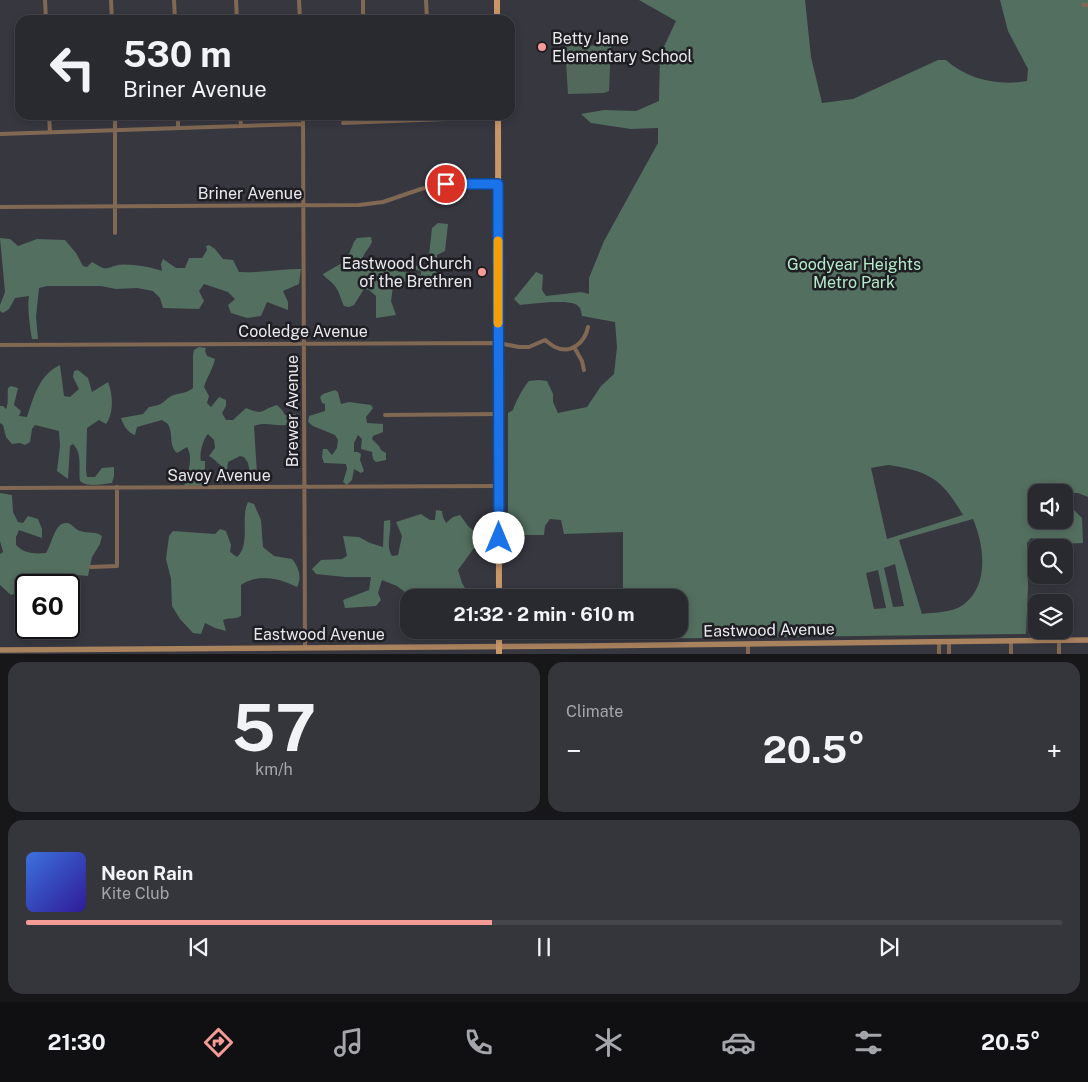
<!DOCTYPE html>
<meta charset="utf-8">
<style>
body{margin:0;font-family:"Public Sans",sans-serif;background:#35353c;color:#f1f3f6;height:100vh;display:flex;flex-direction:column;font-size:19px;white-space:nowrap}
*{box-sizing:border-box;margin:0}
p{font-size:16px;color:#a5a6ab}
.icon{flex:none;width:28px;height:28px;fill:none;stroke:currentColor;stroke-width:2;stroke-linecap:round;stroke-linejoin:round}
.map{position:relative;height:654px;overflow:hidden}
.side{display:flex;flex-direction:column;gap:8px;padding:8px;background:#17171a;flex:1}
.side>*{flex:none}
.hud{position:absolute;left:15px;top:15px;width:500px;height:105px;border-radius:15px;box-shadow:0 2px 8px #0003,0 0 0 1px #45454c;background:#292930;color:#f1f3f6;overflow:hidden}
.tools{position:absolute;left:1028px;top:484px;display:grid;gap:10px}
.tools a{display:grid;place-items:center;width:45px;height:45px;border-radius:10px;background:#292930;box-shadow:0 2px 8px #0003,0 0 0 1px #45454c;font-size:25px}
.speed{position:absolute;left:15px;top:574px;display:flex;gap:10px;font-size:25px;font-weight:700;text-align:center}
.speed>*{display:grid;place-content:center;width:65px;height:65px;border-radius:50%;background:#292930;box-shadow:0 2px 8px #0003,0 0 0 1px #45454c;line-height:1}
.speed .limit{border:2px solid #111;border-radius:8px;background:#fff;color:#111}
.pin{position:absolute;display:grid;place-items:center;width:42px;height:42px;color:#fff;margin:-21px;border:2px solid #fff;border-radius:50%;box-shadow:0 1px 5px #0007}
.me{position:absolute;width:55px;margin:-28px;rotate:0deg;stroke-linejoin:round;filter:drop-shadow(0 0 4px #0008)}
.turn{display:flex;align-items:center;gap:18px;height:105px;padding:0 25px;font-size:22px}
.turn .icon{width:65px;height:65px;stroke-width:2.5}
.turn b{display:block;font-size:35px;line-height:42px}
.big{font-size:38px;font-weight:700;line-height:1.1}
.side .tile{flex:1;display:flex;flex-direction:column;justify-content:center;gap:8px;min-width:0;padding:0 18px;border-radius:15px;background:#35353c}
.side .dial{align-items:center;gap:0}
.dial b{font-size:65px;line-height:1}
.song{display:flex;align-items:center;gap:15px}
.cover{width:60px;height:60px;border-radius:8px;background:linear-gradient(135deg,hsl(220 70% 55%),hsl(250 70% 35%))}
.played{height:5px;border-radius:2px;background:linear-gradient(90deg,#f59b97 45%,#45454c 45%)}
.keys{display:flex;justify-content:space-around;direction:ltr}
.heat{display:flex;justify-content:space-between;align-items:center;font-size:28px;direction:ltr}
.side .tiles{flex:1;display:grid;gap:8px;grid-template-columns:1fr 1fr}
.tile:last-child{grid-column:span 2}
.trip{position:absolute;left:400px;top:589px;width:288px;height:50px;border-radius:15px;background:#292930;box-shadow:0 2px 8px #0003,0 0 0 1px #45454c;font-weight:700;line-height:50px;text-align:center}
.menu{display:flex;height:80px;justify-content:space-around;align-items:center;background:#101013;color:#a5a6ab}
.menu .icon{width:35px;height:35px}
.menu .current{color:#f59b97}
.menu b{font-size:22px;color:#f1f3f6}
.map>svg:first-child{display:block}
.green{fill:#51685b}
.forest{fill:#536f5f;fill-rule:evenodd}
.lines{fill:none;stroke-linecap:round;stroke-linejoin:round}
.street{stroke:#816852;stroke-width:4}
.secondary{stroke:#a9825e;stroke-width:5.5}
.primary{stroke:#c99667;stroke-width:6}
.route-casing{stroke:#114b97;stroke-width:12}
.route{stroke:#1a73e8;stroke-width:9}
.slow{stroke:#f59e0b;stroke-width:9}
.poi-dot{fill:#f59b97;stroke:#1e1e23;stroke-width:2}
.labels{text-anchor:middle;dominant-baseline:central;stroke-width:5;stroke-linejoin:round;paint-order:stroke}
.poi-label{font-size:16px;fill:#e8e8ee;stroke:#1e1e23;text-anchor:start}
.street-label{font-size:16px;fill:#e8e8ee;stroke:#1e1e23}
.park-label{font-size:16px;fill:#b3eac9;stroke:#1e1e23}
</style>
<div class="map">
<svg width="1088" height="655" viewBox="0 0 1088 655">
<rect width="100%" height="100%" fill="#373740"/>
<path class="green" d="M611,45l-2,46 -5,2 -36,1 -3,-48z"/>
<path class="forest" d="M639,0h166l6,57 11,46 31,-4 85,-39h8c22,20 53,26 81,21l1,-12 -20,-38 -8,-31h88v497l-10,-4h-11l-1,9 16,16 1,25 -26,1 -26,-6 -4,5 1,44 -2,47 -402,5 -1,-9h56v-32l-56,-1v-65l-59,2 -3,-14 -11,-1 -5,7 -1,9h-36v-122l5,-3c2,-7 11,-24 16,-29l10,-1 8,1 6,13v8l5,11 29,-6 14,-21 13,-12 3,-27 -2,-25 -33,-6c-1,-5 -1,-8 -5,-11 -10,-6 -45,-1 -57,0l-6,-6 22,-27 7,3 -1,15 4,6 35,-4 8,2v-16l15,-37 54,-98v-15l-27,1 -40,-6 -10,-9 23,-4 32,1 23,-10 1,-46 16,-34zM888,465c41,6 54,14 75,50l-76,24 -16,-71zM1036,492h28v28h-28zM973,519c11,26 17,66 -10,86 -11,8 -28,7 -41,9l-23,-74zM895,564l9,42 -11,1 -9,-39zM878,570l8,38 -12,1 -8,-36z
M438,223l10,1 -3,27 -8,4 -2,28 -33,-1 -9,5 -2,14 5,14 -20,3v-22l-7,-6 -5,-1 -10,16 -5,2 -5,-1c-7,-17 -5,-18 -20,-30l-1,-2 19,-11 5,-4 7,-17 3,-4 14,-1 1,5c-4,9 -13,15 -10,25h13l46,8v-4l-7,-2 -2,-3 13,-1 4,-10 3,-27z
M0,238l10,1 8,7 19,-7 28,1 11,13 7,13 4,1 5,-5c15,9 12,7 26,3 9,-2 35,2 44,6l-1,-7 2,-5 13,9h9l4,-10h13l5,-8 -1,-4 3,-1 6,4 8,10 10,1 6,12c21,1 41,-3 62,-3l-2,15 -16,7 5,11v8l-21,-8 -6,14 -14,2 -16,-5 -3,-8 7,-6 -7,-7 -24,-8 -5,7 5,10 -5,8 -36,-1 -3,-10 -7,-7 -16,-3 -21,1 -15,-3h-54l-8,2 -3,29 2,22h-6c-2,-11 -5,-32 -3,-43l-14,2 -6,11 -6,4 -3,-2v-6l5,-13z
M199,347l7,1 -1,3 2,5 8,3c-2,10 -8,18 -11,28l5,9 -2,7 4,4 8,-10 7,3v6l-4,7 4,7h7l13,-12c18,8 14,2 31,-3l5,5 3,5 10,-1 4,2c-14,18 -28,3 -45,10l3,48 -1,8 -4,1 -4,-20 -4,-6 -4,-1 -12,6 -1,8c-8,-5 -11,-10 -18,-14l6,-8 -1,-8 -6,-6c-5,5 -9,20 -7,27h4v14l6,4 -2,6 -25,1c3,-12 10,-27 3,-39l-10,6c-9,-9 -3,-17 -9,-29l-6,-4 -25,7 -2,8c-7,-2 -12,-10 -14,-17l22,-4 6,-7c17,-2 14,-8 25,-12 6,-2 13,-2 19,-7v-33l1,-5z
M60,365l4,31 6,1 9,-8 -6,-12 1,-6 4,-1 10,8 4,14 16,-10c5,12 6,32 -2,42l-7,-4 -12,8 -1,42 1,7h8l7,-9 12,-1v9l-2,7c-10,1 -24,5 -32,-2 -2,-12 3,-27 -7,-37l-3,2 -2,33 -11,-8 3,-25 -1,-15 -24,-6 -3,4 -2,13 -5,3 -5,-2 -8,1 -6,-7 -3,-12 -3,-2v-17h3l3,3c3,-7 1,-13 2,-21l3,-2 7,2 -4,17 7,6 -2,5 8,1c7,-21 12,-42 33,-52z
M335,390l3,2 3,12 8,-2 22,3 2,3 -7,9 1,6 16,1v8l-10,4 -1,3 7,7 2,4 5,3v7l-10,2 -3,-3 -1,-7 -11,-3 1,-10 -4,-4 -4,8v9h4l3,2 -1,6 4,11 -3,2 -7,-4 -2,11 -5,5 -4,-3 4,-13 -1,-5 -22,-1 -2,-6 1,-8h4l5,6 5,-7 1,-8 -3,-5 -22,-9 -5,-4 1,-6 16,-5v-7l-3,-1 -2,-6 3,-3z
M0,493l12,2 1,17 5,10 5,1 5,-7 10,3 4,10v9l-23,-8 -3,7v8c9,9 19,9 30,8 6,-9 9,-32 21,-30 6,1 7,6 13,8 8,3 16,0 22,5l-2,8 -8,13 -4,19 -22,-2 -26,2 -15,-3 -7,4 -4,17 -3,1 -11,-10v-31l3,-2 -3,-11z
M248,502l6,2 7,16 2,27 11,9 18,3c7,8 10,19 5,28 -18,-9 -38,-14 -56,-2v31c-7,4 -12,1 -18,4l3,11 -11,-3 -10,-5 -4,11 -8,-1 -13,-14 -8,-13 -1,-27 -5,-20 3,-23 4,-5 42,3 5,-5 6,2 5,14 -1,7 7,5c14,-13 3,-39 11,-55z
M436,510l6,1 1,6 3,6 7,-6 7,-2 8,11 11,9 -2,9 -19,26 4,13 6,10 -7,4h-46l-5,-1 -13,-10 -15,-6 -4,13 3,7 -5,6 -31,2 -2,-8 26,-10 2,-13h-26l-29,-3 -4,-5 9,-9 21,-1 5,-3 -4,-20 16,1 11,6 13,4 1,-26 6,-1c2,12 -5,25 2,36l6,-1 4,-19 -6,-14 25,-8 9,6h5z"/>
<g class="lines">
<path class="street" d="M45,0l1,20
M111,0l1,20
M174,0l1,20
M236,0l1,20
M299,0l1,20
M363,0v20
M426,0l1,20
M1083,5h5
M49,115l1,17
M115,115v118
M178,115v13
M240,115l1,11
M303,115l2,533
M343,123l155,-6
M0,134l303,-10
M0,207l359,-2 24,-3 38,-13 24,-5h53
M0,345l498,-2 21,4h10l16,-7c3,2 6,5 10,7 16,8 30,-5 33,-20
M574,347l8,14 2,9
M385,415l113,-1
M0,488l499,-2
M91,567l26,-1v-79
M1011,640v15
M1059,640v15
M939,641v14
M949,641v14
M748,644v11"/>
<path class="secondary" d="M0,650l583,-4 505,-6"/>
<path class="primary" d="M497,0v20
M498,115l1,483
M499,655v-25"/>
</g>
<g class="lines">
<defs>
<path id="route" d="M446,184h52l1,354"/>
</defs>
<use href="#route" class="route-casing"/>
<use href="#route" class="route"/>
<path class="slow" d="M498,241v82"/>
</g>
<g class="poi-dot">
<circle cx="542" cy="47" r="5"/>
<circle cx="482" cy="272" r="5"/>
</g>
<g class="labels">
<g class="poi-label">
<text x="552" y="38">Betty Jane<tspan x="552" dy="18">Elementary School</tspan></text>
<text x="472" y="263" text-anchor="end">Eastwood Church<tspan x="472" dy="18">of the Brethren</tspan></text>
</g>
<g class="street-label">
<text x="250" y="193">Briner Avenue</text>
<text x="303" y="331">Cooledge Avenue</text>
<text transform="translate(292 411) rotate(-90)">Brewer Avenue</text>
<text x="219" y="475">Savoy Avenue</text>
<text transform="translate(769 630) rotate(-1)">Eastwood Avenue</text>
<text x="319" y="634">Eastwood Avenue</text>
</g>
<g class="park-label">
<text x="854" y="264">Goodyear Heights<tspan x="854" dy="18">Metro Park</tspan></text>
</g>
</g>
</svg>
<div class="tools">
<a><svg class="icon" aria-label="sound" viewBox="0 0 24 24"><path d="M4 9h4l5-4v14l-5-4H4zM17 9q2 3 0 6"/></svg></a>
<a><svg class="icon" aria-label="search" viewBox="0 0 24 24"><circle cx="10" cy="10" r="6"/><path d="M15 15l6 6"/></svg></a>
<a><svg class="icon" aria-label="layers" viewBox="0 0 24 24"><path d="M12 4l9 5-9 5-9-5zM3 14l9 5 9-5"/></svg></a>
</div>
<div class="speed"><div class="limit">60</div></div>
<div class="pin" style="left:446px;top:184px;background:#d93025"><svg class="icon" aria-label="arrive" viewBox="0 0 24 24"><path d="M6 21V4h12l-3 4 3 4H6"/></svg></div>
<svg class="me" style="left:499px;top:538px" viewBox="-20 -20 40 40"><circle r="19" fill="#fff"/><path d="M0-13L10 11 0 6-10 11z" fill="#1a73e8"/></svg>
<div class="trip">21:32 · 2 min · 610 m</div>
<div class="hud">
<div class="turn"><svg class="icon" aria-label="left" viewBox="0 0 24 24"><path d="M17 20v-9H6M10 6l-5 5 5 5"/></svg><div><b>530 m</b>Briner Avenue</div></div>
</div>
</div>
<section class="side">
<div class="tiles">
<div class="tile dial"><b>57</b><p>km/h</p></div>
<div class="tile"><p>Climate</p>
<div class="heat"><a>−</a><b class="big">20.5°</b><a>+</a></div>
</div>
<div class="tile">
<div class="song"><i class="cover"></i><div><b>Neon Rain</b><p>Kite Club</p></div></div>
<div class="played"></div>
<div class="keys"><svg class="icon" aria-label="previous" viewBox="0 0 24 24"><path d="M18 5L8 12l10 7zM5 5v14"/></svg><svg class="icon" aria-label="pause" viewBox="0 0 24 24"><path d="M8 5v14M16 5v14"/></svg><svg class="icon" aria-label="next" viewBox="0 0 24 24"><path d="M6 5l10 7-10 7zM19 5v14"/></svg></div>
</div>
</div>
</section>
<nav class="menu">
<b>21:30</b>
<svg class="icon current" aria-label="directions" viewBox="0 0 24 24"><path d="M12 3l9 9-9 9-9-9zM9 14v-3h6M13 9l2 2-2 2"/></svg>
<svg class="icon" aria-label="music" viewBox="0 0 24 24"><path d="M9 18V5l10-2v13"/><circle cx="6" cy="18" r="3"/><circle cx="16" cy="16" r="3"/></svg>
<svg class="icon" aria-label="phone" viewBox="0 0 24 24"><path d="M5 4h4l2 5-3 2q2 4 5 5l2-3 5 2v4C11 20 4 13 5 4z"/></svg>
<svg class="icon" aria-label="climate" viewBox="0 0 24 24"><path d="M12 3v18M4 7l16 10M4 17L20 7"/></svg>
<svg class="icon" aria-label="car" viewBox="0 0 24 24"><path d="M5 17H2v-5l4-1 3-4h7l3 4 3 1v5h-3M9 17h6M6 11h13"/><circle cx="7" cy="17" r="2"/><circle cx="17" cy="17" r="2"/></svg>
<svg class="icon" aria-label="filters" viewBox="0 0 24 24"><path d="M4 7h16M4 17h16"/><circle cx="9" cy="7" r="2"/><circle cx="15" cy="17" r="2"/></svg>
<b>20.5°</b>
</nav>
